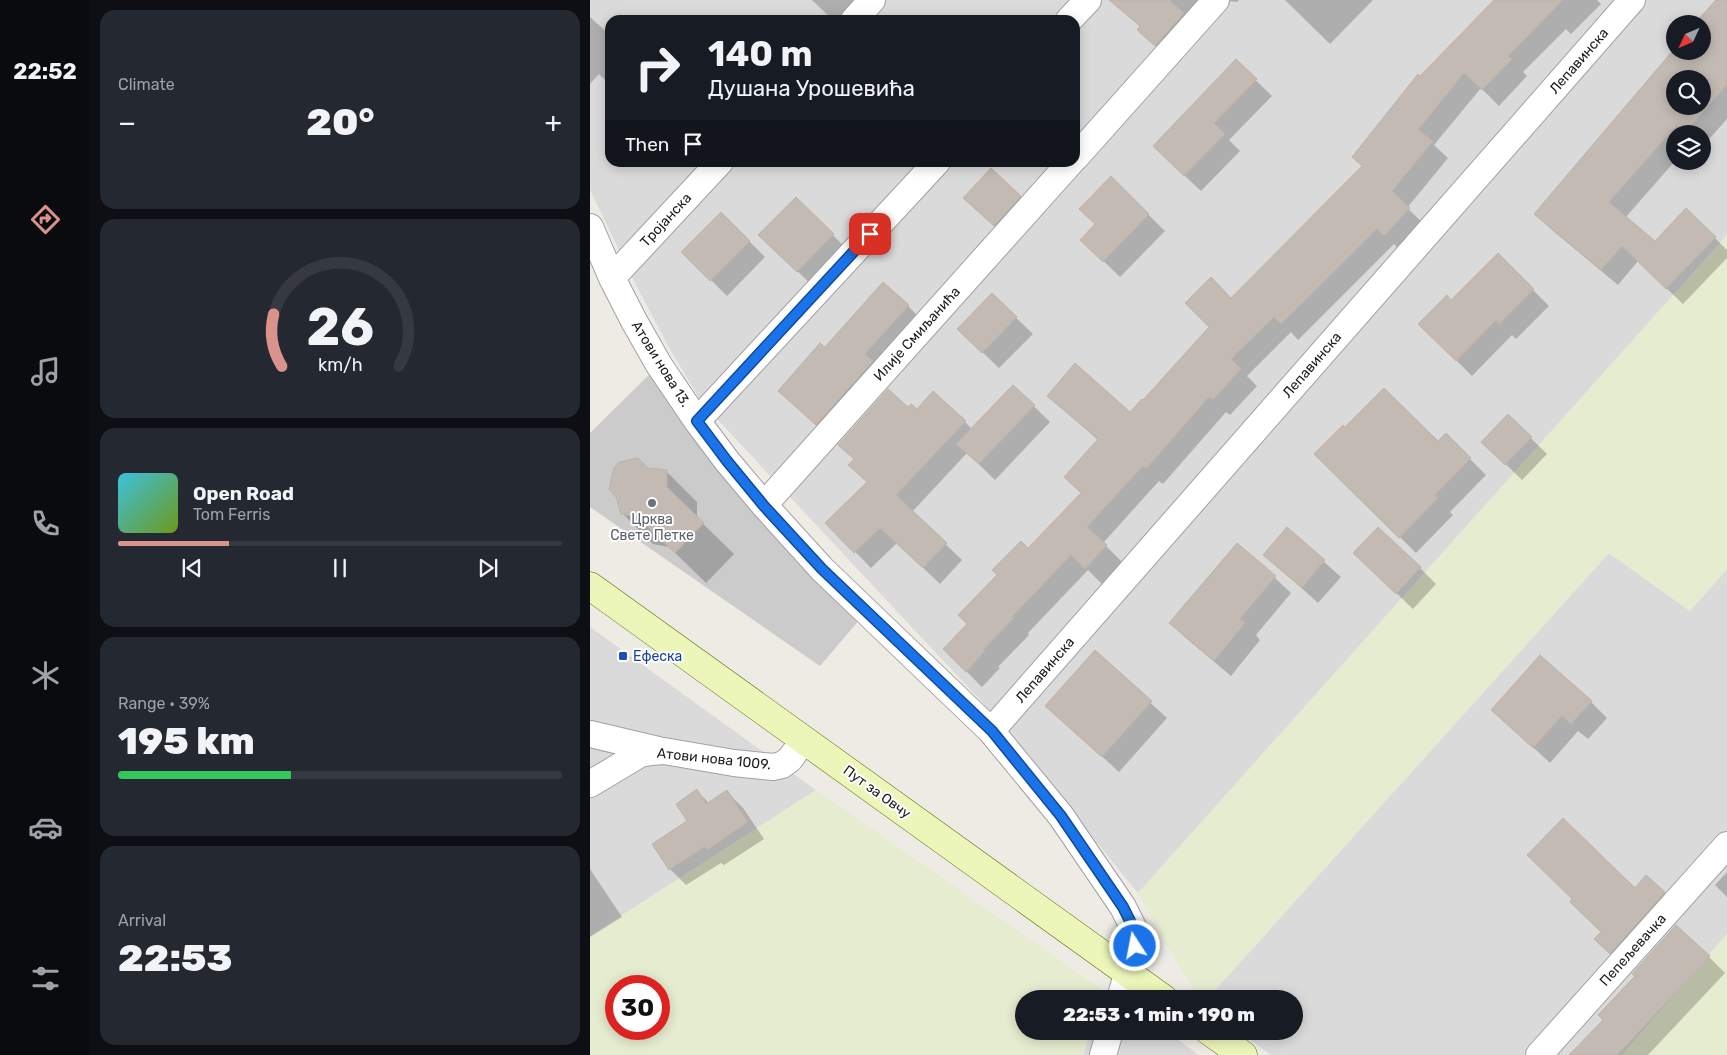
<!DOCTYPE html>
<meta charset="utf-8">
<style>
body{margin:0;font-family:Rubik,sans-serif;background:#242831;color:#f1f3f6;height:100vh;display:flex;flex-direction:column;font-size:19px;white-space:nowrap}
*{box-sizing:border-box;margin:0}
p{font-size:16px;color:#9ea1a6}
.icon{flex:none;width:28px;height:28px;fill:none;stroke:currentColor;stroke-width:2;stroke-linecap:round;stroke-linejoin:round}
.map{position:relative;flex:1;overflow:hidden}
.side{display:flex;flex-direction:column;gap:10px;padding:10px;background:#0d0f14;width:500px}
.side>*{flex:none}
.guide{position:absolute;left:15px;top:15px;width:475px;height:152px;border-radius:15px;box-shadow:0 2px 12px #0003;background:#171b24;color:#f1f3f6;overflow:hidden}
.needle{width:32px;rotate:226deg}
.controls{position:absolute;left:1076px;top:15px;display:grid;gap:10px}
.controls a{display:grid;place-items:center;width:45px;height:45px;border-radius:50%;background:#171b24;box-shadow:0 2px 12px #0003;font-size:25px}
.speed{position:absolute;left:15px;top:975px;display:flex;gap:10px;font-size:25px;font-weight:700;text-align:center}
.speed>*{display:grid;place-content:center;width:65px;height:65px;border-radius:50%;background:#171b24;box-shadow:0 2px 12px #0003;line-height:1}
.speed .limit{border:8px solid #d22;background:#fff;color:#111}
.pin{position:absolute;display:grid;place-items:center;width:42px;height:42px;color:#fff;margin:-21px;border-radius:10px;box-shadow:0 2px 8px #0006}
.me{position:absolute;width:55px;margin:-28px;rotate:349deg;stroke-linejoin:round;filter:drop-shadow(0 0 4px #0008)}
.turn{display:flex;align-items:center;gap:18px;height:105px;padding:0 20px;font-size:22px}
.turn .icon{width:65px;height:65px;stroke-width:2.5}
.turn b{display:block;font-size:35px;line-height:42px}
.then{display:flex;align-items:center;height:48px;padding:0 20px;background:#0003;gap:10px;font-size:19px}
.big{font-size:38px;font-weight:800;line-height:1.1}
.side .widget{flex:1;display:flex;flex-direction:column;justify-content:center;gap:8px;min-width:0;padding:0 18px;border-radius:15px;background:#242831}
.side .dial{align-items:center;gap:0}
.dial svg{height:130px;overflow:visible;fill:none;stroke:#363941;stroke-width:7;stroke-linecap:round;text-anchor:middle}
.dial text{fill:#f1f3f6;stroke:none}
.song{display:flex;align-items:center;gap:15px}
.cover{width:60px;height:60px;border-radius:8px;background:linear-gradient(135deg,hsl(190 70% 55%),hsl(80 70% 35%))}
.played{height:5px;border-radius:2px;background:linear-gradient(90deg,#da938c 25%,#363941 25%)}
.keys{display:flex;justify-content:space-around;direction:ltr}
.heat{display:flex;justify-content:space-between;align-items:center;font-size:28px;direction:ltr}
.charge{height:8px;border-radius:4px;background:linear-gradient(90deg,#34c759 39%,#363941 0)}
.trip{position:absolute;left:425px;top:990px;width:288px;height:50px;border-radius:25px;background:#171b24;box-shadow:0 2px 12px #0003;font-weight:800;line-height:50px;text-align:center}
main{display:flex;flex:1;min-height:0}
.menu{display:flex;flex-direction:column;width:90px;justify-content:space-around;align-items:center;background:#090b0e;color:#9ea1a6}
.menu .icon{width:35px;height:35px}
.menu .active{color:#da938c}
.menu b{font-size:22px;color:#f1f3f6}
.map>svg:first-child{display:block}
.residential{fill:#dbdada;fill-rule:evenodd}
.religious{fill:#cbcbcb}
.farmland{fill:#e6eccf;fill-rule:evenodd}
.shadow{fill:#0003;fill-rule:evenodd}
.building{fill:#c2bab3;stroke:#beb3a6;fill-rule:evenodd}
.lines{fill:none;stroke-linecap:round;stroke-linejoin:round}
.street-casing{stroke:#a1a1a1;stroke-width:28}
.secondary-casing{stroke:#586d0a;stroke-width:29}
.street{stroke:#fff;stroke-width:26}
.secondary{stroke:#ecf6b9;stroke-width:28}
.route-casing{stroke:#114b97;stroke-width:12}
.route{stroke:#1a73e8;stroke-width:9}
.worship-dot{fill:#6b7280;stroke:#fff;stroke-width:2}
.transit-dot{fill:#1a4fb4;stroke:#fff;stroke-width:2}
.labels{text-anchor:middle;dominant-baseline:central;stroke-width:4;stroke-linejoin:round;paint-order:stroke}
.street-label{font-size:14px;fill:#1d1d1d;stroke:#fff}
.worship-label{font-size:14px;fill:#5b616d;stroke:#fff}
.transit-label{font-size:14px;fill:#164399;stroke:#fff;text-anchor:start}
</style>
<main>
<nav class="menu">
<b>22:52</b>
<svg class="icon active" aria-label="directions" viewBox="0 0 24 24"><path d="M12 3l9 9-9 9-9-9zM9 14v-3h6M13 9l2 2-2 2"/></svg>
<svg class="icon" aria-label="music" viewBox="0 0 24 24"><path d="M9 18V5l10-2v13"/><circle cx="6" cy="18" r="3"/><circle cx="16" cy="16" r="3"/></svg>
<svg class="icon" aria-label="phone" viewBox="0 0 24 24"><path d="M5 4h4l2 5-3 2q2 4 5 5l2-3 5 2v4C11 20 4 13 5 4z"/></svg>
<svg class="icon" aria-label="climate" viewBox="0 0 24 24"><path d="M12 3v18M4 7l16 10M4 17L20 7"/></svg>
<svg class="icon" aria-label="car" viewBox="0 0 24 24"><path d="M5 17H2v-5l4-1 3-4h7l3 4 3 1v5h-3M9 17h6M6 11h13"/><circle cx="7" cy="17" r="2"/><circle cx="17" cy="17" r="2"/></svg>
<svg class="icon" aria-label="filters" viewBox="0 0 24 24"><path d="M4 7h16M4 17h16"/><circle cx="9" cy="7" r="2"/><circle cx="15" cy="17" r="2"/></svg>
</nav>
<section class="side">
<div class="widget"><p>Climate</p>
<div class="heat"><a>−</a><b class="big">20°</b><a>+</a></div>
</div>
<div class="widget dial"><svg viewBox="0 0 100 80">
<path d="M14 69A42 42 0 1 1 86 69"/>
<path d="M14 69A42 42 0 0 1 9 37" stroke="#da938c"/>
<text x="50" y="56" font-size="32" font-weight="700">26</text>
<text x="50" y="72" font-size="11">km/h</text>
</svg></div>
<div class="widget">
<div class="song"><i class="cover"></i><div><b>Open Road</b><p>Tom Ferris</p></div></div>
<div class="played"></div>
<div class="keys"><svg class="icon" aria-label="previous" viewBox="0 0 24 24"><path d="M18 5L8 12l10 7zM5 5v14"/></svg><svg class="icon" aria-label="pause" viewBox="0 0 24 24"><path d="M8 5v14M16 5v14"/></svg><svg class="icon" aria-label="next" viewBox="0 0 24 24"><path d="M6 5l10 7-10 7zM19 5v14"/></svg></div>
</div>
<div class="widget"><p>Range · 39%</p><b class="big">195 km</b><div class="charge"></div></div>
<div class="widget"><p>Arrival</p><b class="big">22:53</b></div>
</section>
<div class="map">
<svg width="1137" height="1055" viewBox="0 0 1137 1055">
<rect width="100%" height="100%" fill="#edebe3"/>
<path class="residential" d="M0,0h1137v235l-589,658 -158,-193 -278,-297 -34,-57 -34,-65 -44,-91zM20,20h465v142h-465zM1085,24h27v27h-27zM1085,79h27v27h-27zM1085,134h27v27h-27z
M1019,553l81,58 37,-42v365l-105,121h-351l-32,-24h55v-32h-87z
M0,627l226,163 -226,146z
M501,1031h75l33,24h-116z"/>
<path class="religious" d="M69,365l208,246 -47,55 -230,-159v-74z"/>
<path class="farmland" d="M1137,235v334l-37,42 -81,-58 -402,446h-8l-31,-52 -30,-54z
M226,790l288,201 -2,8h-78v32h67l-8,24h-493v-119zM26,986h43v43h-43z
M1137,934v121h-105z"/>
<path class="shadow" d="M222,0h60l-7,20h-32z
M546,0h103l-2,2 -9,-1 -56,60 -33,-31 2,-2 -15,-16z
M695,0h88l-43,44z
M907,0h100l4,4 -30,30 -5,-5 -43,43 4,4 -28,30 -18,-18 -47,57 14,13 -41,50 18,17 -25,26 -6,-7 -96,96 -7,-8 -44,44 10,10 -27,29 -4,-3 -63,72 -4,-3 -56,62 19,19 -20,22 -14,-14 -60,63 1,2 -31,32 2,1 -18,19 -38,-38 25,-25 60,-74 53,-57 16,-53 -49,-44 81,17 13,-11 67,-75 21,-28 132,-133 57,-88z
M1128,0h9v119l-25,28v-13h-27v27l-50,57 30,25 60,-5 12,12v8l-44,46 -45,-43 -20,24 -66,-55 -16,-16 139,-165v2h27zM1085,79h27v27h-27z
M0,17l20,18v50l-11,-11 -9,10z
M646,61l36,35 -43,44 11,11 -39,40 -31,-29z
M521,178l54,53 -45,46 -38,-37 14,-15z
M430,196l16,17 -26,28 -45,-43z
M206,199l53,52 -35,36 -54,-52z
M131,213l44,44 -38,39 -44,-44z
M908,255l51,51 -33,33 -4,-4 -40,41 -52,-52 31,-22z
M402,295l41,39 -34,34 -24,-23z
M318,306l16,16 -91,118 -53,-49 45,-42z
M423,386l37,36 -55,58 -28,-27 -55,59 50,48 -22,24 -43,-41 -26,25 -44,-45 41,-40 -18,-18 58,-56 57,13 7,7z
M918,416l39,38 -25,26 -39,-38z
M856,435l40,40 -36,37 3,3 -37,38 -100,-99 122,-11z
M76,471l31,31v16l37,36 -28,29 -37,-36 -16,-3 -31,-31z
M697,529l54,48 -23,26 -53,-48z
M648,544l53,49 -35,42 4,5 -29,36 -44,-37 -16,-16z
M830,568l16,16 -23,25 -42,-40z
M505,652l72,66 -48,54 -72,-66z
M1001,702l16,16 -19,21 -10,-8 -28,32 -57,-53z
M107,791l12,12 18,-11 16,16 21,31 -40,26 -3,-2 -35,22 -16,-16 19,-47z
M0,869l32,48 -32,20z
M1137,872v25l-12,-12z
M1045,890l29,3 16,16 -68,46 -16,-16 6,-7 -28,-32z
M1119,957l16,16 -77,82h-77l34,-35z"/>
<path class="building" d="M519,0h60l15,13 -29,33 -18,-16 3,-4z
M904,0h69l-55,56 4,3 -30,31 -18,-17 -46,57 15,11 -41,50 18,17 -26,28 -7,-7 -96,95 -7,-7 -43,42 10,10 -28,31 -4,-3 -63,72 -3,-3 -56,61 20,18 -22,24 -14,-14 -59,62 2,1 -31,32 2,1 -19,21 -23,-23 24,-25 -9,-9 39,-40 -5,-5 29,-29 7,7 53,-55 -17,-16 34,-38 -51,-43 28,-33 55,49 12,-13 1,1 66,-73 -24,-24 26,-26 20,21 131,-132 -10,-9 66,-83 2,2z
M1126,0h11v85l-42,48 -8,-8 -68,77 46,39 31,-33 30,29 -50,52 -44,-43 -21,24 -67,-56 141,-166v3h27v-27h-8zM1085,79h27v27h-27z
M646,59l21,20 -43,44 11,11 -41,42 -31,-30z
M401,168l30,28 -27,30 -31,-28z
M521,176l38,38 -46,48 -23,-22 15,-16 -16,-15z
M206,197l38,37 -37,38 -39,-37z
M131,212l29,29 -40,40 -29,-29z
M908,253l36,36 -35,35 -3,-4 -40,41 -38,-37 29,-29 4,5z
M293,282l26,23 -44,49 8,7 -57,64 -38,-34 42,-48 5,4z
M402,293l25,24 -35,36 -25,-24z
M423,385l22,20 -56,59 -23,-20z
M794,388l54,53 8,-8 25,25 -36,37 3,3 -39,40 -85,-84 29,-29 2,2z
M298,389l20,18 3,-3 6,5 16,-18 33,30 -70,74 51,48 -24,25 -43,-40 -26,25 -29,-30 42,-41 -19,-17 6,-6 -16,-14z
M918,414l24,23 -27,28 -24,-23z
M48,458l10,10 19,2v17l37,36 -29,30 -38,-36 -16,-3 -5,-17 -7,-8 5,-21 5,-6z
M697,527l38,33 -23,28 -39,-33z
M788,527l43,40 -25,27 -43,-41z
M647,543l39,33 -36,43 5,4 -31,38 -45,-38z
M505,650l57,51 -50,56 -57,-51z
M950,655l52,46 -21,23 -9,-8 -29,32 -42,-38z
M107,789l9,15 21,-14 21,32 -41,28 -3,-3 -35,23 -17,-26 35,-23 -11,-17z
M973,818l72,70 11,-13 19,17 -55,62 -16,-15 7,-7 -31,-30 2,-3 -45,-44z
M1086,925l34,31 -93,99h-48l34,-35 -5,-5 37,-39 -3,-2z"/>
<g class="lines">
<defs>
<path id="street" d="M264,20l18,-20
M479,20l19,-20
M485,158l141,-158
M0,227l22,51 22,43 25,44 38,56 30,40 37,44 58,64 169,162 70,85 62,91 10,20 2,19 -15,53
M22,278l108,-116
M107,421l240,-259
M174,505l307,-343
M401,731l641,-731
M0,734l68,16
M0,784l50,-30 11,-2 13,-1 70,12 39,4 9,-2 8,-6 14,-19
M513,1055l7,-24
M949,1055l188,-210"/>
<path id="secondary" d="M0,586l574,413
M619,1031l34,24"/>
</defs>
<use href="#street" class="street-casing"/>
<use href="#secondary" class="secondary-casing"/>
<use href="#street" class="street"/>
<use href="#secondary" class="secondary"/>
</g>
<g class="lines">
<defs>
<path id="route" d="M280,234l-173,187 30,40 37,45 58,63 170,162 69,85 62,91 10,20 2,19"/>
</defs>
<use href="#route" class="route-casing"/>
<use href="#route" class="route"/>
</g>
<circle class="worship-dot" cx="62" cy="503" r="5"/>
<rect class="transit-dot" x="28" y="651" width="10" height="10" rx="2.5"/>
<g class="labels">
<g class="street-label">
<text transform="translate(989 61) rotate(-49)">Лепавинска</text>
<text transform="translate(76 220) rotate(-47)">Тројанска</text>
<text transform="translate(327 334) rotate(-48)">Илије Смиљанића</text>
<text transform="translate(71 364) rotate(58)">Атови нова 13.</text>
<text transform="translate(722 365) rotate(-49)">Лепавинска</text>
<text transform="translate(455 670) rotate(-49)">Лепавинска</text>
<text transform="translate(124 759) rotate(6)">Атови нова 1009.</text>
<text transform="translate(287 792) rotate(36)">Пут за Овчу</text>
<text transform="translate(1043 950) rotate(-48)">Пепељевачка</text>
</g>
<g class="worship-label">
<text x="62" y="519">Црква<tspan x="62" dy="16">Свете Петке</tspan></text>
</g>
<g class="transit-label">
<text x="43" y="656">Ефеска</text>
</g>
</g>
</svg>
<div class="controls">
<a><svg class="needle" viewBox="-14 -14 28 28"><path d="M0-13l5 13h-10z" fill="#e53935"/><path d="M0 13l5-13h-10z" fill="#9ea1a6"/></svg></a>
<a><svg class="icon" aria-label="search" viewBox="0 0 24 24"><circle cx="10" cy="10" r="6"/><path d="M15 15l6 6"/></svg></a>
<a><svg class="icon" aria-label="layers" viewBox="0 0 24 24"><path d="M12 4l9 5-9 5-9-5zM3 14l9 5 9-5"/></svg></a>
</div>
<div class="speed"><div class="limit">30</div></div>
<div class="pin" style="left:280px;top:234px;background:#d93025"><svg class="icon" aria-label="arrive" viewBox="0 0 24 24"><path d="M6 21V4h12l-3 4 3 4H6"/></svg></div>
<svg class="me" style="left:545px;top:946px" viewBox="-20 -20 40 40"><circle r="17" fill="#1a73e8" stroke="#fff" stroke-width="3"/><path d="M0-11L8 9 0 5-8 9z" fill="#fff"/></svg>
<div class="trip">22:53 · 1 min · 190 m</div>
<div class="guide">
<div class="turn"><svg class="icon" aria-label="right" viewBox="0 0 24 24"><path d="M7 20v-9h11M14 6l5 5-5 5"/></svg><div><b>140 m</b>Душана Урошевића</div></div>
<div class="then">Then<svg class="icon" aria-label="arrive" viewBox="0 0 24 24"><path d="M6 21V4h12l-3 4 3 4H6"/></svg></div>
</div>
</div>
</main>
